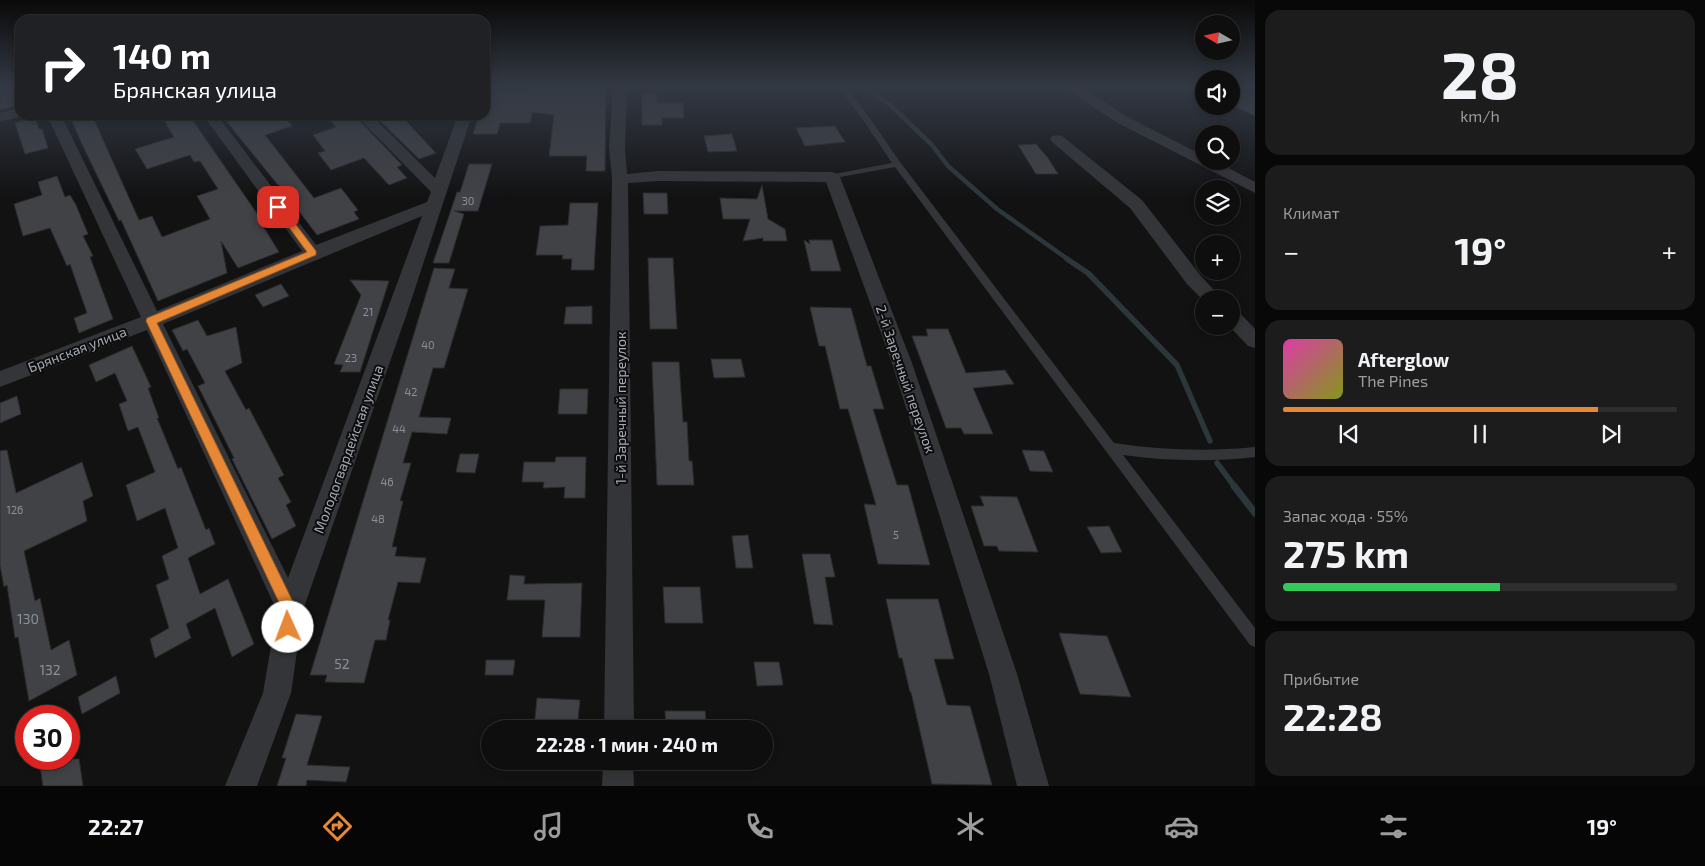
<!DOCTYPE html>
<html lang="ru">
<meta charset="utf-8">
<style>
body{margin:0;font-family:"Exo 2",sans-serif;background:#1c1c1c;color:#f1f3f6;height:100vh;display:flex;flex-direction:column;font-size:19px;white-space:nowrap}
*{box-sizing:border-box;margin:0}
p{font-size:16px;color:#9b9c9e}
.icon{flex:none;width:28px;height:28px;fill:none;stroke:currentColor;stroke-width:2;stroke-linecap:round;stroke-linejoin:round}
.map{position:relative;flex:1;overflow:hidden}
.sheet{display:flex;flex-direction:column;gap:10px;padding:10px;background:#080808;width:450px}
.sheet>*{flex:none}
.guide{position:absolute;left:15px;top:15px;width:475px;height:105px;border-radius:15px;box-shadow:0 2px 8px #0003,0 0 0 1px #2e2e2e;background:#202124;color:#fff;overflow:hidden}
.needle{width:32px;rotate:279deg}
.fabs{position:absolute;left:1195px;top:15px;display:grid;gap:10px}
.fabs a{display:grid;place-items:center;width:45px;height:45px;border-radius:50%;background:#0e0e0e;box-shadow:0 2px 8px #0003,0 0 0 1px #2e2e2e;font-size:25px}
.speed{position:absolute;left:15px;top:705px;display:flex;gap:10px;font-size:25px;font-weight:700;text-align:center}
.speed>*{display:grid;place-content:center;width:65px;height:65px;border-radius:50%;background:#0e0e0e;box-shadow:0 2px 8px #0003,0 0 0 1px #2e2e2e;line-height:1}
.speed .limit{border:8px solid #d22;background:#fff;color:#111}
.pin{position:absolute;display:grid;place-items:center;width:42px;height:42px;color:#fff;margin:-21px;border-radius:10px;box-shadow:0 2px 8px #0006}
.me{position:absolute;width:55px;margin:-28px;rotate:358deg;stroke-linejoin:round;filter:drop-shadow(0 0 4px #0008)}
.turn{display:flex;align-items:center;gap:18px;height:105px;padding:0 15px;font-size:22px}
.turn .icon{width:65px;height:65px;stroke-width:2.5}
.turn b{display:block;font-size:35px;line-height:42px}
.big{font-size:38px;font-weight:700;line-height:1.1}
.sheet .tile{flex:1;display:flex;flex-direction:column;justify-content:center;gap:8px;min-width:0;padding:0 18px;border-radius:15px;background:#1c1c1c}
.sheet .dial{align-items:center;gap:0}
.dial b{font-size:65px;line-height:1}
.song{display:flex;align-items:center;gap:15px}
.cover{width:60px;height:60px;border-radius:8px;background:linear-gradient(135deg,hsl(320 70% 55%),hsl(70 70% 35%))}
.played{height:5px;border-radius:2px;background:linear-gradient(90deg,#e78836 80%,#2e2e2e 80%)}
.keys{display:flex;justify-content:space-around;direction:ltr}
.heat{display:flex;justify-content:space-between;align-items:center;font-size:28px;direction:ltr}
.charge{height:8px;border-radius:4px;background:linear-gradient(90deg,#34c759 55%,#2e2e2e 0)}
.trip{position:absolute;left:481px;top:720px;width:292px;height:50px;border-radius:25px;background:#0e0e0e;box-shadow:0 2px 8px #0003,0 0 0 1px #2e2e2e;font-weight:700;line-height:50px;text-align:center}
.menu{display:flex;height:80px;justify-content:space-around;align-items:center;background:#060606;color:#9b9c9e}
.menu .icon{width:35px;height:35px}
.menu .on{color:#e78836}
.menu b{font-size:22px;color:#f1f3f6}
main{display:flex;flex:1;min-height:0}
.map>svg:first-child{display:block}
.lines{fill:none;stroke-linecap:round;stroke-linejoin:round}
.stream-far2{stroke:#2c373b;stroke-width:4.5}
.stream-far1{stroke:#2c373b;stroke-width:5.5}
.stream{stroke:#2c373b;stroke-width:7}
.building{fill:#414246;stroke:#2c2c2f}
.lane{fill:#333538;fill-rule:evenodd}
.street{fill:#333538;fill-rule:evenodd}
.route{fill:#e78836;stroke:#965823}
.labels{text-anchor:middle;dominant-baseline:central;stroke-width:4;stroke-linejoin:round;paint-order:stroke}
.number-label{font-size:11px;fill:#8b9198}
.street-label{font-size:14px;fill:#a4abb3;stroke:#0d0d0e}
.near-number-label{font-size:14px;fill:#8b9198}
</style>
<main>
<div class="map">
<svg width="1255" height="786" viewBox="0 0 1255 786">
<rect width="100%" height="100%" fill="#121213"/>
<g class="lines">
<path class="stream-far2" d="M864,87l25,17 43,41 16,21 49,43 72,51"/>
<path class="stream-far1" d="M1067,259l21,14 89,92 33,76
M1217,463l18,24"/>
<path class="stream" d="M1234,486l21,27"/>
</g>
<path class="building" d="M0,87h20v17l-20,6z
M548,87h58l-1,84h-19l1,-15h-38l5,-41 -22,-3 -2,11h-30l-3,11h-24l6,-19h6v-17l3,-8h40v-2z
M1231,87l24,10v19l-24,-12z
M642,93h15v10h26l1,15h-22v7h-20z
M74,115h18l47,105 13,-4 10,21 48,-18 -13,-23 21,-7 -18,-28 -6,1 -4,-7 -43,14 -12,-20 39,-12 -13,-22h28l76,110 -2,1 16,26 -41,16 -17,-27 6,32 -69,28 -37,-81 -2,1 -38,-79 -9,-21 3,-1z
M226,115h57l9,11 -27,9 49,63 27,-10 17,22 -4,2 5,7 -42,16 -38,-50h-1l-51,-63 3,-1z
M325,115h29l48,50 -5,2 10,11 -18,7 -25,-27 -33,12 -13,-17 7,-2 -12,-16 23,-8z
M374,115h24v5l5,-2 33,35 -17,6z
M35,117l4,12h3l6,19 -23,6 -10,-31z
M835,126l10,16 -40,4 -9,-18z
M732,134l5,17 -29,1 -4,-16z
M1036,144l12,14 10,16h-22l-18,-29z
M469,164h23l-14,47h-24l10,3 -15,49h-16l24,-71h3z
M57,176l8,21 5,-2 6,10 12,29 -5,2 10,20 -3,1 23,62 -34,14 -5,-15 13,-5 -17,-49 -3,2 -17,-38 -27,8 -9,-32 28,-9 -4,-13z
M762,185l6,34 17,10 2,12h-24v-3l-20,3 7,-22h-27l-3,-21 37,1z
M643,193h24l1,21h-24z
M570,203h28l-4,67h-23l1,-11h-10l1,-4h-27l4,-29 28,-1z
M804,240l6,4 -1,-4h23l9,31h-30z
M648,258h25l4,71h-27z
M434,268l21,1 -6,19 19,1 -24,79h-11l-14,49 32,1 -4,16 -35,-2 -9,31h8l-11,38h3l-11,46h5l-2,9 31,2 -6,25 -22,-1 -10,38h2l-4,20h-11l-11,43 -39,-1 2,-7h-17z
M350,280l39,1 -29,91h-20l3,-7 -9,-1 27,-69z
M281,284l8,12 -26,11 -8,-12z
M592,306v18h-28l2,-17z
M810,307l41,1 16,58h4l13,43h-11l24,76h11l22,80 -52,-1 -14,-60 12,1 -28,-96h-8l-15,-63h-6z
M198,320l9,16 29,-9 6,36 -17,8 21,39 3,-2 35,67 -6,3 13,24 -5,3 10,21 -24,13 -40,-80 2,-1 -36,-72 7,-3 -18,-34 -4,2 -11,-21z
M926,329h22l18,44 39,-3 9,14 -41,4 20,46h-29l-3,-6h-15l-34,-92h16z
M132,346l19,41 -3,1 11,30h-2l21,51 3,-2 25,63 3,-2 6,16 -27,14 12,36 28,-15 26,65 -22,13 -17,-49 -29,16 5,14 -36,20 -5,-19 19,-11 -13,-43 13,-6 -7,-23 16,-8 -13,-40 -28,13 -11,-36 29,-13 -17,-45 -10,4 -9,-27 8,-3 -12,-28 -19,9 -7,-17z
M711,359h30l4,18 -31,1z
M652,362h27l4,60h4l2,39h3l2,24h-37z
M560,389h28l-1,25h-29z
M17,396l4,18 -21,9v-20z
M7,450l9,43 66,-31 11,34 -10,5 4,20 -63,30 11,50 5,-3 11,52 18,-10 8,35 -48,26 -11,-64 -3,1 -8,-53 -3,2 -4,-22v-114z
M1022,450l22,1 9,21 -23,-1z
M460,454h19l-4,19 -19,-1z
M556,457h30l-1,41h-21l1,-11 -22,1 1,-6h-22l2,-20h31z
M980,496l37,1 21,55 -39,-1 -2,-5h-13l-13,-40h13z
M1109,526l13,26 -21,1 -14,-26z
M748,535l5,33h-17l-4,-32z
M802,554h28l5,23h-10l8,48 -19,-1z
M510,575l15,1 -1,8 58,-1 -2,54h-38l3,-37h-38z
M663,587h37l3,36h-38z
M886,599h52l16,60h-20l13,46 23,1 22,79 -60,-1 -21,-92h-1l-8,-34h-3z
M1059,633l48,3 24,61 -51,-3z
M486,660h29l-2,15h-28z
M754,662h25l4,23 -26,1z
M116,676l4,17 -38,21 -4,-17z
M537,698l43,2 -3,29h-43z
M665,711h40l2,18h-41z
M296,714l26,2 -15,49 43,2 -4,15 -39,-2 -1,6h-29l9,-28h-4z
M39,759h40l4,27h-40z"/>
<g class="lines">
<path class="lane" d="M838,87h7l22,27 33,48 214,281c46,7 94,9 141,4v10c-43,5 -89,4 -132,-2l132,173v19l-5,-2 -355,-478 -66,12v-4l63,-12 -31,-46z"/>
<path class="street" d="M613,87h14l-2,60 2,27 31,-3 174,1 6,2 2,3 72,186 105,311 32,112h-32l-28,-112 -97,-311 -66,-181 -168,-1 -30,2 6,546h-30l8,-550 -3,-32z
M1064,87h17l45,29 78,40v5h11l40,21v11l-139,-71z
M20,108v7h5l-25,7v-9z
M47,115h14l96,196 145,-60 -99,-136h14l99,130 111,-43 4,-10 -75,-77h15l64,63 23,-63h14l-66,201 -103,294 -12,83 -34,93h-32l38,-93 14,-82 -130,-281 -147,57v-16l141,-54zM422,216l-134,362 -125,-254z
M1057,135l5,1 80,64 59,76 21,23h-18v2l-17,-17 -57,-76 -78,-66 -2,-3 2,-3z
M1231,309l7,2 17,18v19l-7,-2 -19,-20h2z
M603,761h30l1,25h-32z"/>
</g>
<linearGradient id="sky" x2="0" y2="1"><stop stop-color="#0a0a0a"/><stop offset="0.44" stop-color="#333944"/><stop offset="1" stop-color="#333944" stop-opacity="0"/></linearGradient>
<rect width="1255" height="197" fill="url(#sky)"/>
<path class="route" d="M278,204l3,1 35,46v4l-159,68 140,287 -4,22 -5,2 -6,-2 -2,-5 3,-16 -137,-290 1,-3 160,-66 -33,-45z"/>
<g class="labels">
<g class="number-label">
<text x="468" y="200">30</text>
<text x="368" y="311">21</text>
<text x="428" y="344">40</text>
<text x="351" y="357">23</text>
<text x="411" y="391">42</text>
<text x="399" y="428">44</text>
<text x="387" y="481">46</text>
<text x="15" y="509">126</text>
<text x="378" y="518">48</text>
<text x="896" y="534">5</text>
</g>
<g class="street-label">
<text transform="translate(77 349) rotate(-21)">Брянская улица</text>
<text transform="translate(906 379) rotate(71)">2-й Заречный переулок</text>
<text transform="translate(620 408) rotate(-90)">1-й Заречный переулок</text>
<text transform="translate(348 449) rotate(-70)">Молодогвардейская улица</text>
</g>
<g class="near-number-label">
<text x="28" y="618">130</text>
<text x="342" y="663">52</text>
<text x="50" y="669">132</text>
</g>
</g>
</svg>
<div class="fabs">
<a><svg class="needle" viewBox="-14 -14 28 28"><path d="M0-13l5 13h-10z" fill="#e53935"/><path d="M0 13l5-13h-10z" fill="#9b9c9e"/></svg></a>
<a><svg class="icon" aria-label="sound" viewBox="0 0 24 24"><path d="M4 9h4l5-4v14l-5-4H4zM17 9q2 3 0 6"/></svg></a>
<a><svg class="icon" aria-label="search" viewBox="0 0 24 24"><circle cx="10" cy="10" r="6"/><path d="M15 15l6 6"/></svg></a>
<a><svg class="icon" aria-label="layers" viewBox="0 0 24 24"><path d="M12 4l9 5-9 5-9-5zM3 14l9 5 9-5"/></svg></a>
<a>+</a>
<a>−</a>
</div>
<div class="speed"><div class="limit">30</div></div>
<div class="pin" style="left:278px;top:207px;background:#d93025"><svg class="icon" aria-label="arrive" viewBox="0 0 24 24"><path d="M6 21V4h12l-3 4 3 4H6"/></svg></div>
<svg class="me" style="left:288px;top:627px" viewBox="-20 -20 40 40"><circle r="19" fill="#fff"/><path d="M0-13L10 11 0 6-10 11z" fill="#e78836"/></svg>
<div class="trip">22:28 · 1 мин · 240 m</div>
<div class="guide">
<div class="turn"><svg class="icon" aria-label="right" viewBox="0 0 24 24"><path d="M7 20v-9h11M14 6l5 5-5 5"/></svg><div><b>140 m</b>Брянская улица</div></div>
</div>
</div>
<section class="sheet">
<div class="tile dial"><b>28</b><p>km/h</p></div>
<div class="tile"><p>Климат</p>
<div class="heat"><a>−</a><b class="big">19°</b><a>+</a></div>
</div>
<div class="tile">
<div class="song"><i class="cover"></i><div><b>Afterglow</b><p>The Pines</p></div></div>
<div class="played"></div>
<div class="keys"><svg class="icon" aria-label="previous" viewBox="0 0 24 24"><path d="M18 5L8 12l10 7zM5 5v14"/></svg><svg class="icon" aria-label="pause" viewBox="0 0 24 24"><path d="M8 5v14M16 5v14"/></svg><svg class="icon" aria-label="next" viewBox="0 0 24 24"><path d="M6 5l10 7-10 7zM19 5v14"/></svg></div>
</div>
<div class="tile"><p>Запас хода · 55%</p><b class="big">275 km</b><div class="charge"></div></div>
<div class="tile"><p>Прибытие</p><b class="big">22:28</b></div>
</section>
</main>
<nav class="menu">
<b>22:27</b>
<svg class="icon on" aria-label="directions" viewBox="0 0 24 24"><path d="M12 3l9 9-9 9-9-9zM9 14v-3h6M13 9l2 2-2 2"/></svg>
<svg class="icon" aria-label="music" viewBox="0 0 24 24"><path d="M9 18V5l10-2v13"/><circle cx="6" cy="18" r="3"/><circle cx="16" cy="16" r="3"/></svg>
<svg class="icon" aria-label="phone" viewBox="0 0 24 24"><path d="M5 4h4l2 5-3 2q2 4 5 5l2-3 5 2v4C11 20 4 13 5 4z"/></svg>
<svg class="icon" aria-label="climate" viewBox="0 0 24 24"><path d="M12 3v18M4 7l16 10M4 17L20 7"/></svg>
<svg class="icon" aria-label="car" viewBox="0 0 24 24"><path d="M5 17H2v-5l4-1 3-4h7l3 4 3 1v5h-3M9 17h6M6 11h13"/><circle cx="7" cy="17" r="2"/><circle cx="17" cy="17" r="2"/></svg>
<svg class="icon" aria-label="filters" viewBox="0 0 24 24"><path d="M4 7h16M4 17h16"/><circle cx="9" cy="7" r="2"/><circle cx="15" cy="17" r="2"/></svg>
<b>19°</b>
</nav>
